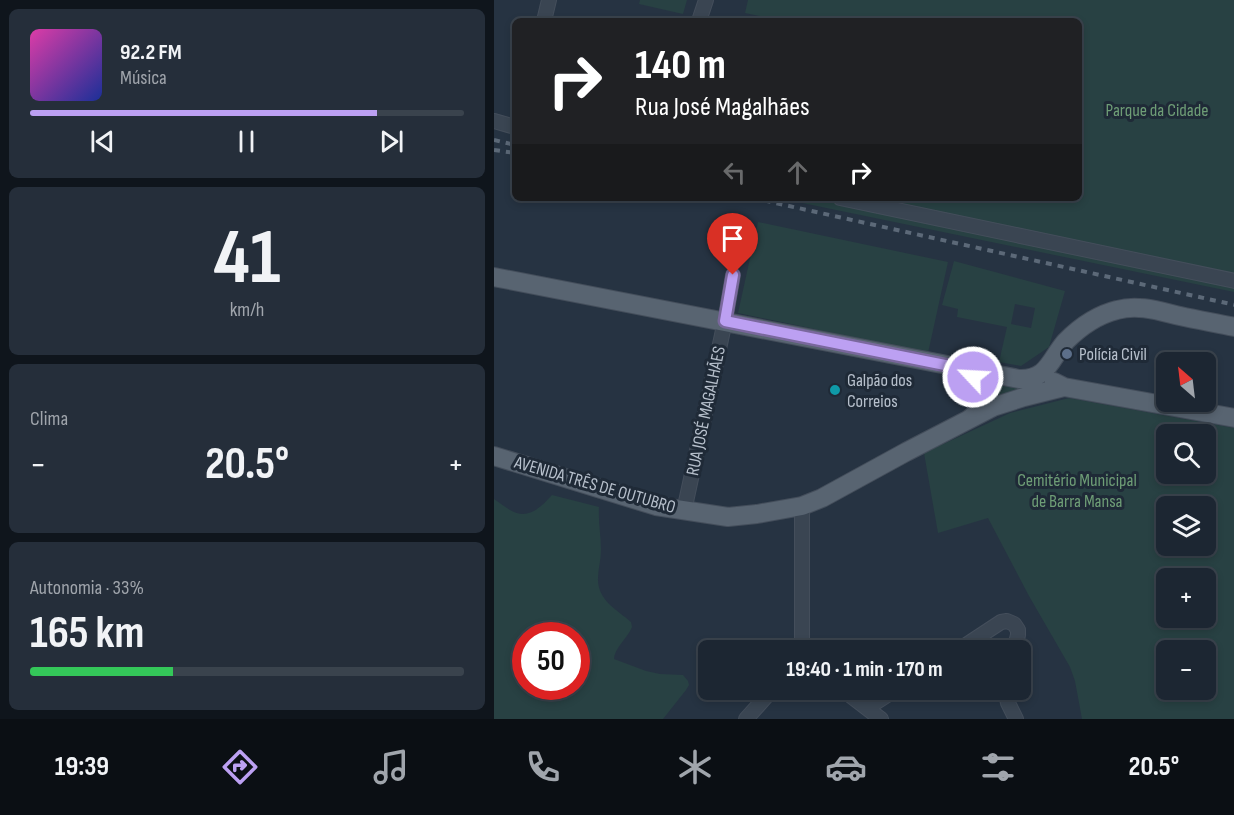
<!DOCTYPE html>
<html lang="pt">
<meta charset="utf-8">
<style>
body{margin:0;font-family:"Sofia Sans Condensed",sans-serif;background:#252e3a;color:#f1f3f6;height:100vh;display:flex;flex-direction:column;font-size:22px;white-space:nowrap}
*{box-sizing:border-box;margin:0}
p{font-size:20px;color:#a0a5ac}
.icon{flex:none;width:33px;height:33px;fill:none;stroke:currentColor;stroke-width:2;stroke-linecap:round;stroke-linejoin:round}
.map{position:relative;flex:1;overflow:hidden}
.drawer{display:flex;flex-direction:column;gap:9px;padding:9px;background:#0f151c;width:494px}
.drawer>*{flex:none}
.top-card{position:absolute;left:18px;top:18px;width:570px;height:183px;border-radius:9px;box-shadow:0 3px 9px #0003,0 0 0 2px #3a434d;background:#202124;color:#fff;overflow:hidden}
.needle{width:39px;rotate:332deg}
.tools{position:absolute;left:662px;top:352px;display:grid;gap:12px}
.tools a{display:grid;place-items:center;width:60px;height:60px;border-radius:9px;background:#1c2632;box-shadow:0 3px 9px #0003,0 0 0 2px #3a434d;font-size:30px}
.speed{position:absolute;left:18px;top:622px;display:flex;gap:12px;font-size:30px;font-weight:700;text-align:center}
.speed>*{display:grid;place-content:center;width:78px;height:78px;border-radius:50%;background:#1c2632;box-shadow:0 3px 9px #0003,0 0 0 2px #3a434d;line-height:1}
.speed .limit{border:9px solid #d22;background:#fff;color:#111}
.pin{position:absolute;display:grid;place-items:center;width:51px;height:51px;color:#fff;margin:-62px -26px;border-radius:50% 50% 50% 0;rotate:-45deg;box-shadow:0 0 6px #0007}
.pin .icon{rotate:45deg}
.me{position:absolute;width:66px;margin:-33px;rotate:295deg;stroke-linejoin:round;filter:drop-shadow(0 0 4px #0008)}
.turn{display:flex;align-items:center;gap:21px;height:126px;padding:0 24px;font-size:27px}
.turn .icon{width:78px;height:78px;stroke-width:2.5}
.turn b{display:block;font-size:42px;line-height:51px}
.lanes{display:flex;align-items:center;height:57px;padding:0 24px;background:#0003;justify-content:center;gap:30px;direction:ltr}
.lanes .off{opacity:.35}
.big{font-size:45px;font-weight:700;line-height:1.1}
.drawer .tile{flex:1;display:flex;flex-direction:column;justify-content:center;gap:9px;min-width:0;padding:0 21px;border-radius:9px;background:#252e3a}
.drawer .dial{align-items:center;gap:0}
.dial b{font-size:78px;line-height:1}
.song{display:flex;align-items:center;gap:18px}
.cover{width:72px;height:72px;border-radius:9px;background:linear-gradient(135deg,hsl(320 70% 55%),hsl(230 70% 35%))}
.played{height:6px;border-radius:3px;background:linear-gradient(90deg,#bca0f2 80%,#3a434d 80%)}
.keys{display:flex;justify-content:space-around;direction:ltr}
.heat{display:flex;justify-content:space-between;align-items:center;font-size:33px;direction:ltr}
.charge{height:9px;border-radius:4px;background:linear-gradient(90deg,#34c759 33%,#3a434d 0)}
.trip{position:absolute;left:204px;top:640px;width:333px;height:60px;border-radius:9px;background:#1c2632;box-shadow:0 3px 9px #0003,0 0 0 2px #3a434d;font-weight:700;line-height:60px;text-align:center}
.tabs{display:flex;height:96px;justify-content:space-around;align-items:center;background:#0b0f14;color:#a0a5ac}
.tabs .icon{width:42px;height:42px}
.tabs .on{color:#bca0f2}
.tabs b{font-size:27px;color:#f1f3f6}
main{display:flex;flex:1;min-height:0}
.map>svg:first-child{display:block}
.green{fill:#284143;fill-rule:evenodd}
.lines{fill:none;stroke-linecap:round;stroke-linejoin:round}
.minor-casing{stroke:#444e5b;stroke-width:16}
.major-casing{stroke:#444e5b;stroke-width:20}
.minor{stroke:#3a4552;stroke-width:14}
.major{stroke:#586471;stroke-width:18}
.rail{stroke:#5c6978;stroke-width:4;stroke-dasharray:6 6;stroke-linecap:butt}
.route-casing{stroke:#7a689d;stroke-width:15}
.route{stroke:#bca0f2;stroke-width:10}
.service-dot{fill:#5c6f8a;stroke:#1f2a37;stroke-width:2}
.culture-dot{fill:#0f9aa8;stroke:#1f2a37;stroke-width:2}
.labels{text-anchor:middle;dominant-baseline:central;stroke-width:6;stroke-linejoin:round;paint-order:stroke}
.park-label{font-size:18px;fill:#6e9d76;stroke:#1f2a37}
.poi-label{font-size:18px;fill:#b7c0cc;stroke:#1f2a37;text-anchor:start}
.street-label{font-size:18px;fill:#b7c0cc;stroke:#1f2a37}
</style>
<main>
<section class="drawer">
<div class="tile">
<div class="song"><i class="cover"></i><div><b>92.2 FM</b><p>Música</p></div></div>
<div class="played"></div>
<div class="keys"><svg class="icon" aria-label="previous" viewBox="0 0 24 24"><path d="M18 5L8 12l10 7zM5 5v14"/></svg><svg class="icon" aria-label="pause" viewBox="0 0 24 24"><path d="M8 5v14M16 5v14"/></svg><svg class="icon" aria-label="next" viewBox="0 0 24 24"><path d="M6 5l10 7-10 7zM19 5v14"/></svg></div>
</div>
<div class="tile dial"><b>41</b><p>km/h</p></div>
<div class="tile"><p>Clima</p>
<div class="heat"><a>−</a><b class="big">20.5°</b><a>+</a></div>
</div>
<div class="tile"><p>Autonomia · 33%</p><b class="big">165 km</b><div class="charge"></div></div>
</section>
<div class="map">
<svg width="741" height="719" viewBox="0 0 741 719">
<rect width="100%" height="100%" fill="#263342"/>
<path class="green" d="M146,0h47l-4,14 -44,-10z
M254,0h486v292l-456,-94h301v-177h-296l-38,-8z
M264,222l190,40 -20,91 -190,-40z
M460,261l111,30 -16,56 -28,19 -22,-4 8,-35 -50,-10 1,-8 -16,-4zM521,304l20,4 -4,20 -20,-4z
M552,373l5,11 -63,18 -7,-22z
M575,398l165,30v291h-152l-7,-38 -5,-14 -41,-71 -41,-78 -50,15 -14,-80 86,-40zM672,435h39v39h-39zM672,507h39v39h-39zM672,579h39v39h-39zM672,651h39v39h-39z
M58,495l47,12c-1,15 2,28 2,43 0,10 -3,19 -3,28 -1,22 19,32 33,44l1,5c-4,11 -18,21 -18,32l32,12 14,3 23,1 5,6 1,4 -3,5 -23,29h-169v-220c6,4 11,8 16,11 18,11 31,-3 42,-15zM32,636h50v51h-50z"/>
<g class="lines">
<defs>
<path id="minor" d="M50,21l5,-21
M205,21l7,-21
M0,121l21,6
M346,198l395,83
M308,506v145
M190,511l41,-190 8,-46
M463,651l44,-29 6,-1 7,3 4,6v5l-4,16
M349,690l38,29
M511,690l3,13 8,16
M373,708l28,-18
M252,719l26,-29"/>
<path id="major" d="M0,277l525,102c29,1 31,-20 47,-38 14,-14 31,-26 51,-31 21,-6 42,1 63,6 18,4 36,7 55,11
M466,368c5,2 9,4 12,8 6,8 10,25 6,34 -2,4 -6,7 -10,10
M560,382l10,5 171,31
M0,456l162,50 72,11 29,-3 45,-8 20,-8 84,-46 87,-45 31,-10 40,-10"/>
</defs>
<use href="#minor" class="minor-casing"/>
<use href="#major" class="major-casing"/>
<use href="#minor" class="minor"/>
<use href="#major" class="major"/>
<path class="rail" d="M0,140l21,5
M0,150l21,3
M259,198l482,107"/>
</g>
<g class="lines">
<defs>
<path id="route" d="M239,275l-8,46 235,47 7,3 6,6"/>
</defs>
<use href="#route" class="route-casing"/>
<use href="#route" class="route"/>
</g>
<circle class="service-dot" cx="573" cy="354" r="6"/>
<circle class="culture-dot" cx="341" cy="390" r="6"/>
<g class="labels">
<g class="park-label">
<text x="663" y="110">Parque da Cidade</text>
<text x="583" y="480">Cemitério Municipal<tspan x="583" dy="21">de Barra Mansa</tspan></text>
</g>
<g class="poi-label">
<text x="585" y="354">Polícia Civil</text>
<text x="353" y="380">Galpão dos<tspan x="353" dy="21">Correios</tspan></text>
</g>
<g class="street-label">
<text transform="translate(212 411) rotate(-78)">RUA JOSÉ MAGALHÃES</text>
<text transform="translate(101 485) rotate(16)">AVENIDA TRÊS DE OUTUBRO</text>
</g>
</g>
</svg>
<div class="tools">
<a><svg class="needle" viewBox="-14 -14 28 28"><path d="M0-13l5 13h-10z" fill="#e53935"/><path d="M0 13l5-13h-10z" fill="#a0a5ac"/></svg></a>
<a><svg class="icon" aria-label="search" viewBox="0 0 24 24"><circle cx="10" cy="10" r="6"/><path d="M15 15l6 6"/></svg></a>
<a><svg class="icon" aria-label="layers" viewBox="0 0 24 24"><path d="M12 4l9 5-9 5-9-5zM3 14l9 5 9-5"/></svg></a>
<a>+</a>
<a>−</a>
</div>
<div class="speed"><div class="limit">50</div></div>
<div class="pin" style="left:239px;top:275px;background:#d93025"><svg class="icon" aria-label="arrive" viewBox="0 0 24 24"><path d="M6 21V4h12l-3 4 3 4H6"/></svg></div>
<svg class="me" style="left:479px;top:377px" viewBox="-20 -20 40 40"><circle r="17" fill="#bca0f2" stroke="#fff" stroke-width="3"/><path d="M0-11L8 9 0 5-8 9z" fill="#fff"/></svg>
<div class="trip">19:40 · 1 min · 170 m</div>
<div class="top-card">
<div class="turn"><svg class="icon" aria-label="right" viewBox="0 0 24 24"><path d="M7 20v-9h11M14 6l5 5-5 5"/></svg><div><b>140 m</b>Rua José Magalhães</div></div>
<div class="lanes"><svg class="icon off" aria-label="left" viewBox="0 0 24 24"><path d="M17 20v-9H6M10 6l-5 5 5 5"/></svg><svg class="icon off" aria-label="ahead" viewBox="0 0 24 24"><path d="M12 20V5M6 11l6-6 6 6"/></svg><svg class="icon" aria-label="right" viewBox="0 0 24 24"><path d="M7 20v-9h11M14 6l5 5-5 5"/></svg></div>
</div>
</div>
</main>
<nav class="tabs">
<b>19:39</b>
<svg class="icon on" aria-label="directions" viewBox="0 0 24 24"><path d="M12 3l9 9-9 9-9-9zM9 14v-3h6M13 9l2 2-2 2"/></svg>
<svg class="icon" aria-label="music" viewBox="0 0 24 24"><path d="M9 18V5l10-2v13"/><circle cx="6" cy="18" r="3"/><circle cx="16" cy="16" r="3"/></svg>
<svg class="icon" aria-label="phone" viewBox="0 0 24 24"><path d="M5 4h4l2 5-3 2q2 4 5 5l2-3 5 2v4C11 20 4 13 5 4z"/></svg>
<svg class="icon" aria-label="climate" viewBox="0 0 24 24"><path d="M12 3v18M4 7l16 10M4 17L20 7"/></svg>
<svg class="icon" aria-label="car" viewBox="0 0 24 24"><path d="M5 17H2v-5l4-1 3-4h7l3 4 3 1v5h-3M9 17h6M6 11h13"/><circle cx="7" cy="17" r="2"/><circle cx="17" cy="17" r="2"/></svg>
<svg class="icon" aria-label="filters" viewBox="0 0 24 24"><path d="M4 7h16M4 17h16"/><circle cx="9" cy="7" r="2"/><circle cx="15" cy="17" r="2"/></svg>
<b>20.5°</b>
</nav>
